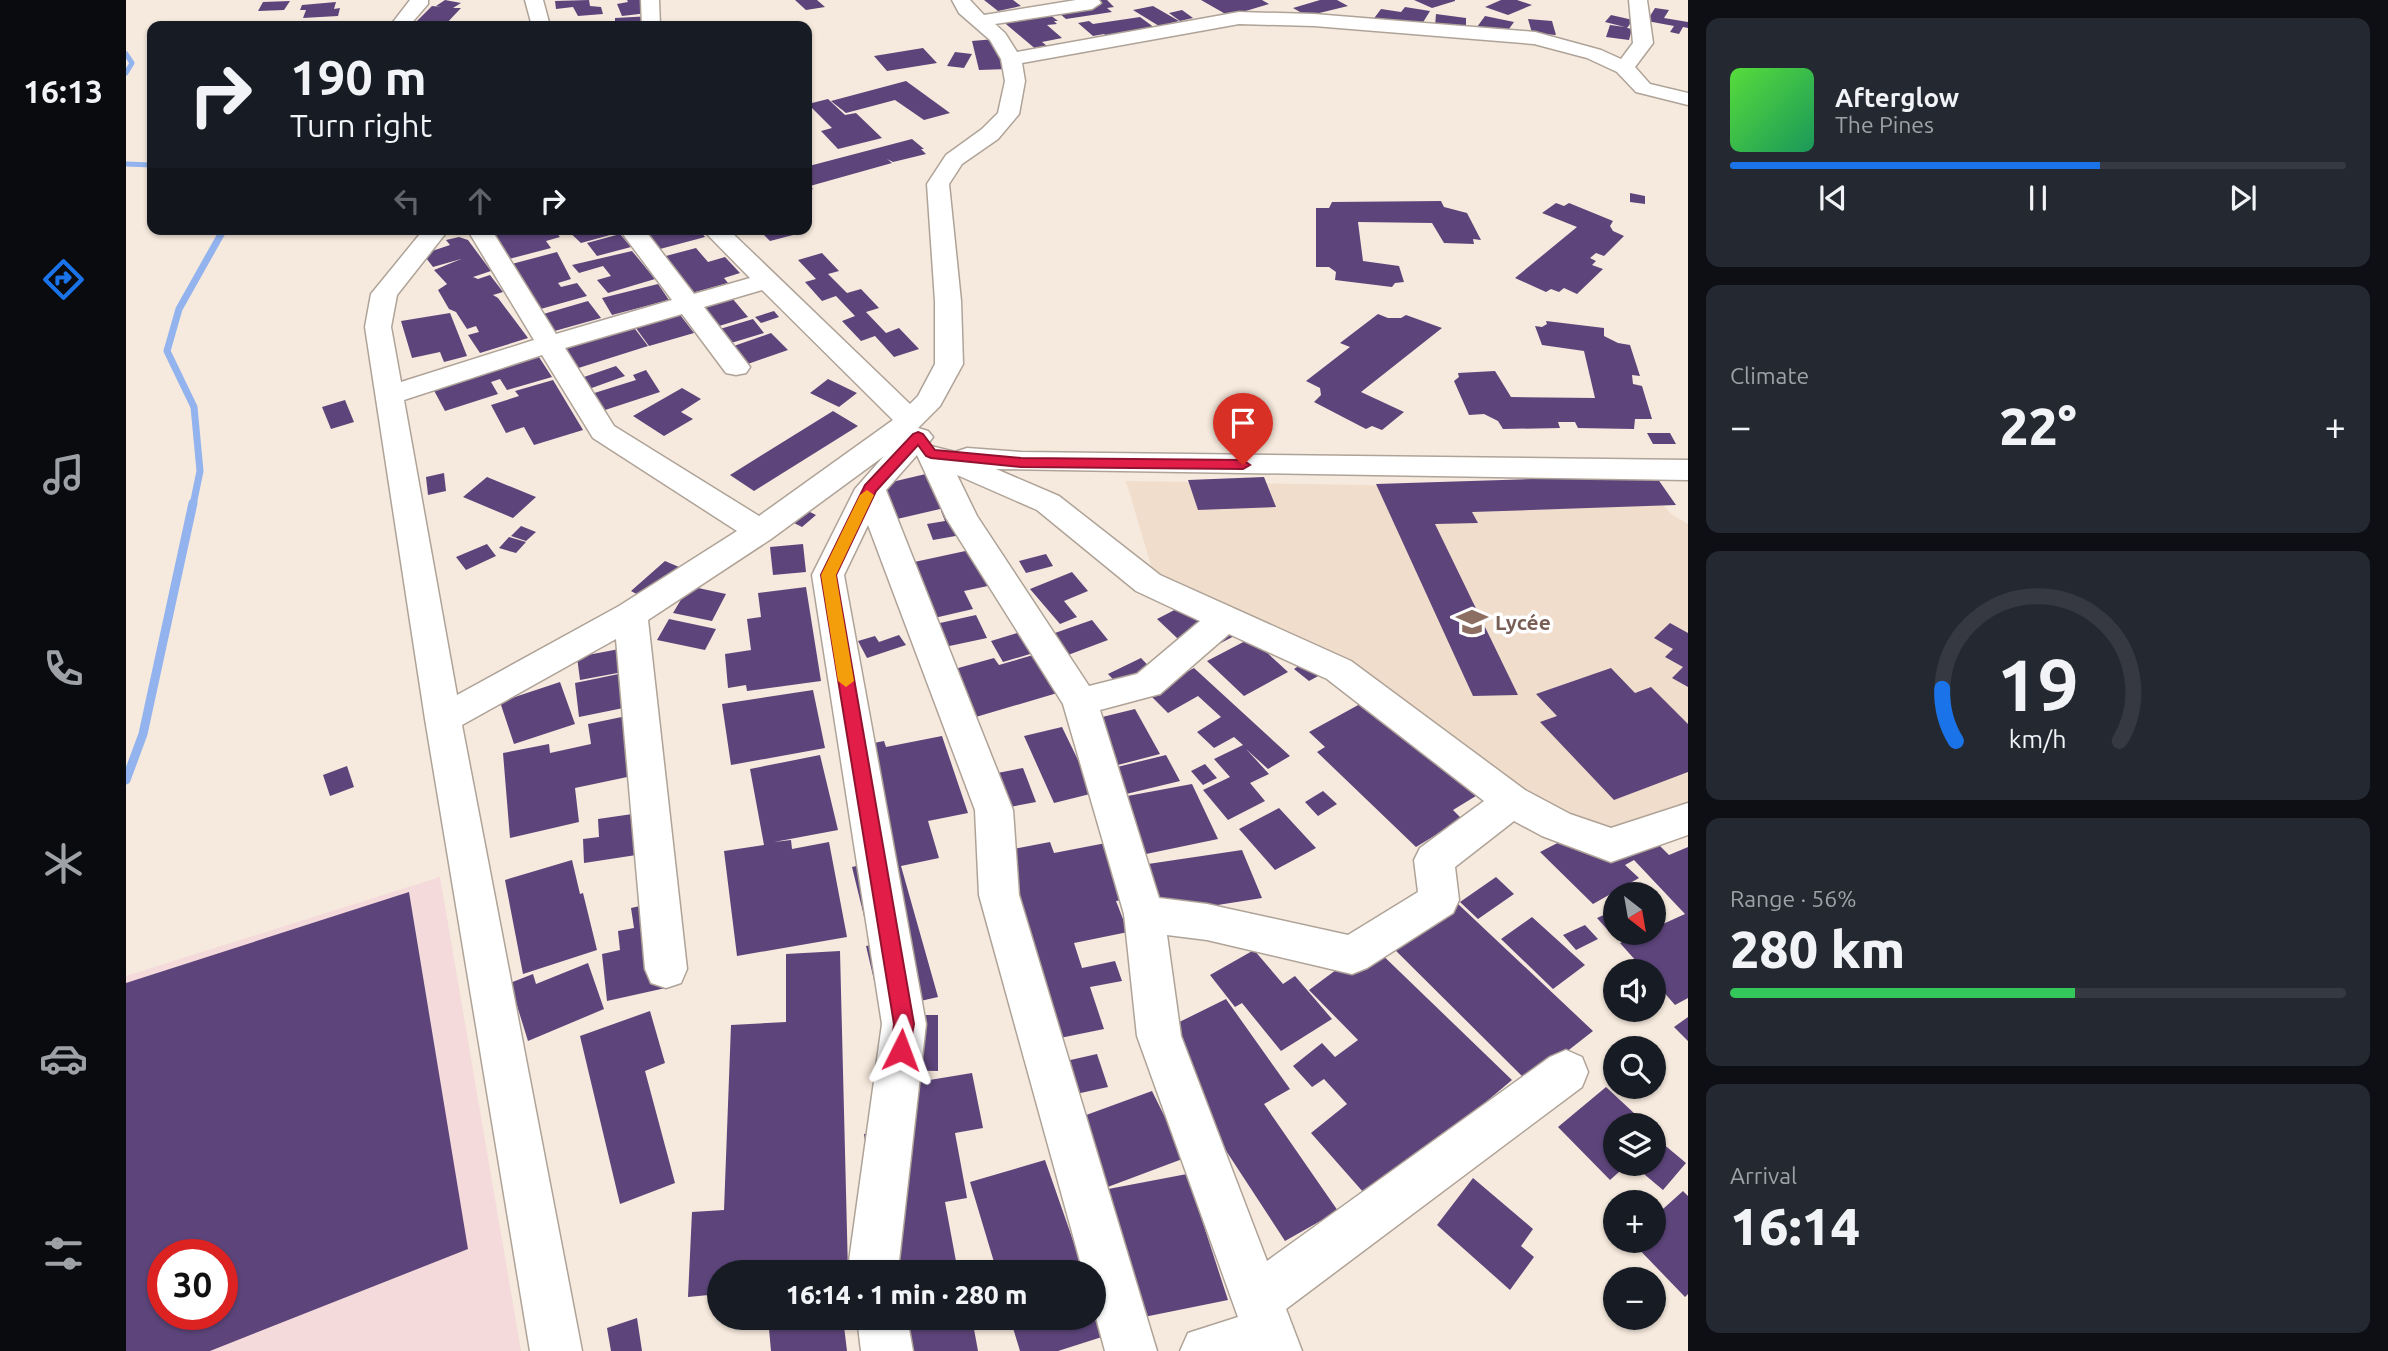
<!DOCTYPE html>
<meta charset="utf-8">
<style>
body{margin:0;font-family:Ubuntu,sans-serif;background:#242831;color:#f1f3f6;height:100vh;display:flex;flex-direction:column;font-size:26px;white-space:nowrap}
*{box-sizing:border-box;margin:0}
p{font-size:23px;color:#9ea1a6}
.icon{flex:none;width:38px;height:38px;fill:none;stroke:currentColor;stroke-width:2;stroke-linecap:round;stroke-linejoin:round}
.map{position:relative;flex:1;overflow:hidden}
.sheet{display:flex;flex-direction:column;gap:18px;padding:18px;background:#0d0f14;width:700px}
.sheet>*{flex:none}
.hud{position:absolute;left:21px;top:21px;width:665px;height:214px;border-radius:14px;box-shadow:0 2px 5px #0004;background:#171b24;color:#f1f3f6;overflow:hidden}
.needle{width:46px;rotate:149deg}
.tools{position:absolute;left:1477px;top:882px;display:grid;gap:14px}
.tools a{display:grid;place-items:center;width:63px;height:63px;border-radius:50%;background:#171b24;box-shadow:0 2px 5px #0004;font-size:35px}
.speed{position:absolute;left:21px;top:1239px;display:flex;gap:14px;font-size:35px;font-weight:700;text-align:center}
.speed>*{display:grid;place-content:center;width:91px;height:91px;border-radius:50%;background:#171b24;box-shadow:0 2px 5px #0004;line-height:1}
.speed .limit{border:10px solid #d22;background:#fff;color:#111}
.pin{position:absolute;display:grid;place-items:center;width:60px;height:60px;color:#fff;margin:-72px -30px;border-radius:50% 50% 50% 0;rotate:-45deg;box-shadow:0 0 7px #0007}
.pin .icon{rotate:45deg}
.me{position:absolute;width:77px;margin:-38px;rotate:3deg;stroke-linejoin:round;filter:drop-shadow(0 0 5px #0008)}
.turn{display:flex;align-items:center;gap:24px;height:147px;padding:0 28px;font-size:32px}
.turn .icon{width:91px;height:91px;stroke-width:2.5}
.turn b{display:block;font-size:49px;line-height:60px}
.lanes{display:flex;align-items:center;height:66px;padding:0 28px;background:#0003;justify-content:center;gap:35px;direction:ltr}
.lanes .off{opacity:.35}
.big{font-size:52px;font-weight:800;line-height:1.1}
.sheet .widget{flex:1;display:flex;flex-direction:column;justify-content:center;gap:10px;min-width:0;padding:0 24px;border-radius:14px;background:#242831}
.sheet .dial{align-items:center;gap:0}
.dial svg{height:182px;overflow:visible;fill:none;stroke:#363941;stroke-width:7;stroke-linecap:round;text-anchor:middle}
.dial text{fill:#f1f3f6;stroke:none}
.song{display:flex;align-items:center;gap:21px}
.cover{width:84px;height:84px;border-radius:10px;background:linear-gradient(135deg,hsl(110 70% 55%),hsl(150 70% 35%))}
.played{height:7px;border-radius:4px;background:linear-gradient(90deg,#1a73e8 60%,#363941 60%)}
.keys{display:flex;justify-content:space-around;direction:ltr}
.heat{display:flex;justify-content:space-between;align-items:center;font-size:38px;direction:ltr}
.charge{height:10px;border-radius:5px;background:linear-gradient(90deg,#34c759 56%,#363941 0)}
.trip{position:absolute;left:581px;top:1260px;width:399px;height:70px;border-radius:35px;background:#171b24;box-shadow:0 2px 5px #0004;font-weight:800;line-height:70px;text-align:center}
main{display:flex;flex:1;min-height:0}
.menu{display:flex;flex-direction:column;width:126px;justify-content:space-around;align-items:center;background:#090b0e;color:#9ea1a6}
.menu .icon{width:49px;height:49px}
.menu .active{color:#1a73e8}
.menu b{font-size:32px;color:#f1f3f6}
.map>svg:first-child{display:block}
.industrial{fill:#f5dadb;fill-rule:evenodd}
.built{fill:#f0ddcc}
.lines{fill:none;stroke-linecap:round;stroke-linejoin:round}
.stream-far2{stroke:#92b3ed;stroke-width:5}
.stream-far1{stroke:#92b3ed;stroke-width:7}
.stream{stroke:#92b3ed;stroke-width:9}
.building{fill:#5d457b;fill-rule:evenodd}
.minor-casing{stroke:#afa398;stroke-width:3}
.minor{fill:#fff;fill-rule:evenodd}
.route{fill:#e11d48;stroke:#92132f;stroke-width:2}
.slow{fill:#f59e0b}
.labels{text-anchor:middle;dominant-baseline:central;stroke-width:7;stroke-linejoin:round;paint-order:stroke}
.education-label{font-size:21px;font-weight:bold;fill:#785e54;stroke:#fff;text-anchor:start}
</style>
<main>
<nav class="menu">
<b>16:13</b>
<svg class="icon active" aria-label="directions" viewBox="0 0 24 24"><path d="M12 3l9 9-9 9-9-9zM9 14v-3h6M13 9l2 2-2 2"/></svg>
<svg class="icon" aria-label="music" viewBox="0 0 24 24"><path d="M9 18V5l10-2v13"/><circle cx="6" cy="18" r="3"/><circle cx="16" cy="16" r="3"/></svg>
<svg class="icon" aria-label="phone" viewBox="0 0 24 24"><path d="M5 4h4l2 5-3 2q2 4 5 5l2-3 5 2v4C11 20 4 13 5 4z"/></svg>
<svg class="icon" aria-label="climate" viewBox="0 0 24 24"><path d="M12 3v18M4 7l16 10M4 17L20 7"/></svg>
<svg class="icon" aria-label="car" viewBox="0 0 24 24"><path d="M5 17H2v-5l4-1 3-4h7l3 4 3 1v5h-3M9 17h6M6 11h13"/><circle cx="7" cy="17" r="2"/><circle cx="17" cy="17" r="2"/></svg>
<svg class="icon" aria-label="filters" viewBox="0 0 24 24"><path d="M4 7h16M4 17h16"/><circle cx="9" cy="7" r="2"/><circle cx="15" cy="17" r="2"/></svg>
</nav>
<div class="map">
<svg width="1562" height="1351" viewBox="0 0 1562 1351">
<rect width="100%" height="100%" fill="#f6e9dd"/>
<path class="industrial" d="M314,877l81,474h-395v-375zM37,1255h59v59h-59z"/>
<path class="built" d="M1000,481l524,9 21,24 17,10v287l-74,25 -50,-16 -411,-248z"/>
<g class="lines">
<path class="stream-far2" d="M0,54l6,9 -6,10
M0,164l26,1"/>
<path class="stream-far1" d="M67,505l7,-34 -6,-64 -27,-56 12,-42 45,-80"/>
<path class="stream" d="M0,780l17,-46 50,-231"/>
</g>
<path class="building" d="M319,0l16,3 -8,5h8l-17,18h-32l20,-20 10,1 -6,-1z
M463,0l1,6 11,1 2,7 -25,2 -5,-9 -17,2 -1,-8z
M501,0h23l6,12 -34,4 -5,-12 11,-2z
M669,0h22l8,7 -19,3z
M858,0h29l8,6 -23,5z
M964,0h17l7,7 -7,1 5,4 -46,7 -13,-11z
M1075,0h61l7,4 -40,12z
M1194,0h17l11,6 -41,10 -14,-8z
M1288,0h41v1l-23,7z
M1375,0h16l15,5 -24,10 -23,-8z
M164,1l-6,9 -26,1 5,-9z
M210,2l-2,7 6,-1 -2,8 -35,2 3,-8h-6l2,-5z
M1027,6l26,15 -20,5 -26,-16z
M1279,7l25,4 -8,13 -19,-3 -4,5 -27,-5 9,-12 20,3z
M1529,8l14,2 -5,8 24,4v6l-5,-1 -4,7 -9,-2 4,-6 -27,-5z
M1056,10l11,8 -13,3 -11,-8z
M919,11l13,10h-4l3,3 -10,1 15,13 -20,4 9,7 -13,2 -38,-32z
M1310,14l30,4v12l-31,-4z
M1485,15l22,5 -6,8 5,1 -3,11 -23,-3 4,-12 15,2 -20,-5z
M526,16v8l-37,2v-8z
M1359,16l29,6 -8,11 -29,-6z
M1014,17l15,11 -46,10 -5,-4 -11,2 -15,-13 11,-2 4,3z
M1402,19l24,2 4,14 -24,-2z
M881,38l1,31 -29,1 -7,-29z
M797,48l14,15 -50,8 -13,-15z
M829,52l17,2 -8,14 -17,-2z
M780,81l44,32 -26,7 -29,-20 -49,13 -15,-12z
M702,99l17,16 11,-2 26,25 -44,11 -17,-18 11,-3 -24,-24z
M786,139l12,10h-3l5,5 -33,8 -6,-3 5,4 -82,23 3,3 -6,2v-20l5,-2 -3,-3z
M1504,193l15,3v8l-15,-2z
M1315,201l3,6 23,6 14,27 -8,-1 1,5 -30,-1 -12,-20 -74,-1 5,39 36,5 5,16 -9,1 -3,4 -57,-7 1,-8 -7,-5h-13v-59h13l3,-6z
M1430,203l8,3 5,-3 44,18 -3,5 3,5 11,5 -20,20 -8,-3 -6,5 6,3 -4,4 11,4 -26,25 -13,-6 -5,4 -8,-3 -5,3 -31,-14 62,-51 -35,-14z
M360,229h52l3,4 13,-3 6,7 -14,4 5,7 -42,11z
M440,229h53l2,3 -40,11z
M518,229h55l6,8 -45,12z
M632,229h30l5,6 -23,6z
M494,234l11,13 -34,9 -10,-13z
M333,237l9,3 23,31 -18,6 5,2 12,-4 13,17 -10,3 5,3 30,40 -48,15 -12,-18 11,-3 -3,-6 -9,3 -11,-17 -7,-3 -11,-19 9,-6 -13,-14 27,-11 -28,8 -10,-13 27,-9 -4,-5z
M570,248l12,14 17,-5 15,16 -16,5 4,5 -36,10 -30,-36z
M506,251l23,28 -47,14 -11,-13 14,-4 -8,-10 -24,7 -7,-8z
M431,252l14,27 -13,4 3,4 16,-4 10,13 -50,14 -29,-45z
M696,253l17,18 -11,3 19,19 14,-4 18,19 -13,4 20,21 13,-5 20,21 -25,8 -19,-21 -14,5 -19,-20 13,-5 -19,-20 -14,5 -17,-19 11,-3 -18,-19z
M532,284l11,16 -57,15 -10,-17z
M606,298l16,19 -32,10 -16,-19z
M462,301l13,17 -50,14 -11,-17z
M551,311l17,22 -45,13 -16,-22z
M648,311l5,6 -18,6 -6,-6z
M324,313l17,43 -23,6 -4,-10 -28,6 -11,-37z
M1252,314l10,4h13l5,-3 36,13 -81,64 43,20 -22,18 -10,-4 -6,3 -52,-27 7,-7 -1,-7 -14,-7 44,-34 -10,-4z
M627,319l11,14 -33,10 -11,-14z
M1420,321l58,7v8l14,7 12,2 10,31 -8,-1 1,9 9,2 10,33h-17l-1,10 -56,-1 -3,-6h-17l2,6 -57,1 -5,-8 -14,-7 -15,1 -15,-34 5,-4 -1,-4 37,-2 16,26 84,1 -11,-47 -42,-6 -7,-19 7,1 5,-3z
M506,325l16,21 -79,25 -15,-22z
M645,333l17,17 -43,15 -17,-17z
M409,351l17,26 -45,13 -7,-11 -9,3 7,12 -53,17 -15,-28z
M490,366l9,10 -36,13 -8,-11z
M520,370l14,22 -61,20 -11,-17 48,-15 -3,-5z
M702,379l29,14 -18,14 -29,-14z
M427,380l30,50 -49,15 -10,-18 -18,6 -15,-28 28,-9 -4,-5z
M556,388l19,11 -20,13 12,7 -29,17 -31,-20z
M219,400l9,22 -23,7 -9,-22z
M707,411l25,15 -104,65 -24,-16z
M1521,433h23l6,11h-23z
M821,469l19,34 -69,16 -18,-34z
M318,473l2,18 -18,4 -2,-18z
M1529,475l21,30 -204,7 6,11 -43,1 83,171 -45,1 -97,-212z
M361,477l49,20 -23,21 -50,-21z
M1138,477l12,30 -78,3 -10,-30z
M842,507l10,25 -45,8 -6,-16 18,-3 -4,-10z
M678,509l12,6 -14,12 -12,-6z
M395,526l15,6 -10,9 -15,-5z
M383,537l17,5 -10,11 -17,-5z
M361,544l9,12 -30,14 -10,-13z
M677,544l3,28 -33,3 -3,-28z
M858,547l18,36 -38,8 9,18 -43,10 -25,-55z
M920,554l7,12 -27,7 -7,-12z
M539,561l14,6 -35,31 -13,-7z
M946,572l16,19 -24,10 13,16 -17,7 -30,-35z
M563,586l37,8 -14,27 -39,-8z
M680,587l15,94 -74,10 -1,-6 -18,3 -3,-34 26,-4 -4,-31 14,-2 -3,-24z
M1064,602l50,31 -44,23 -39,-37z
M850,615l11,23 -47,10 -9,-23z
M543,619l47,10 -11,21 -48,-10z
M966,620l16,20 -40,15 -16,-21z
M1544,623l18,10v54l-16,-9 11,-11 -18,-10 8,-8 -19,-11z
M901,630l13,21 -37,11 -12,-21z
M773,635l7,10 -39,13 -9,-17 17,-5 4,6z
M1125,638l37,34 -44,24 -37,-35z
M509,646l4,23 -59,11 -3,-23z
M914,653l24,38 -95,28 -25,-47 50,-14 5,7z
M1015,658l17,18 -34,15 -16,-17z
M1180,661l16,13 -13,7 -15,-12z
M1068,668l96,88 -22,13 -22,-20 23,25 -19,9 15,18 -37,19 -25,-30 27,-13 -16,-18 29,-14 -9,-8 -20,11 -17,-16 24,-15 -23,-21 -30,17 -20,-20z
M1485,668l24,25 16,-6 37,37v48l-74,28 -74,-78 17,-6 -21,-22z
M512,670l5,34 -64,13 -4,-34z
M434,682l15,42 -61,20 -14,-42z
M687,690l12,58 -94,17 -9,-61z
M1245,698l113,93 -31,19 9,9 -46,28 -99,-95 8,-5 -16,-15z
M1009,709l25,45 -46,12 -24,-46z
M515,713l10,59 -76,16 4,34 -69,16 -7,-85 46,-9 1,9 41,-9 -3,-20z
M936,727l32,66 -40,10 -30,-67z
M816,736l26,77 -40,8 11,37 -38,8 37,131 -57,13 -15,-64 5,-1 -19,-78 22,-5 -31,-113 41,-8 2,6z
M694,755l18,75 -64,12 17,-2 1,9 37,-7 18,95 -110,19 -13,-105 40,-6 -14,-76z
M1040,755l14,26 -58,14 -13,-26z
M1079,764l12,14 -14,7 -12,-14z
M221,766l7,21 -24,9 -7,-21z
M897,768l13,34 -37,7 -12,-34z
M1066,784l26,55 -72,15 -24,-57z
M1197,791l14,13 -19,12 -13,-14z
M1153,808l37,40 -41,22 -36,-41z
M527,811l3,41 -72,11 -1,-24 16,-2 -1,-18z
M1447,835l77,1 19,19 19,-8v151l-13,7 -21,-24v-10h-9l-25,-28 22,-10h12v-5l31,-14 -51,-54 -9,5 14,13 -46,26 -53,-52z
M924,842l4,11 52,-10 21,56 -11,2 12,31 -54,11 8,25 33,-7 7,20 -32,6 14,42 -49,10 -58,-187z
M1116,850l20,48 -57,9 -35,19 -22,-62z
M446,860l8,34 3,-1 14,57 -74,24 -18,-94z
M1370,877l18,17 -36,25 -18,-17z
M1314,887l153,144 -65,51 -152,-151z
M283,892l59,357 -258,102h-84v-368zM37,1255h59v59h-59z
M532,902l12,85 -63,14 -5,-47 18,-4 -2,-19 16,-3 -3,-20z
M1489,910v23h5l-7,3 -16,-18z
M1406,917l53,48 -32,24 -52,-50z
M1459,925l13,14 -22,11 -13,-15z
M1245,944l141,136 -69,58 -64,72 -68,-77 36,-29 -23,-25 -12,8 -19,-21 29,-23 13,14 23,-17 -49,-50z
M1128,950l29,34 12,-8 37,43 -51,32 -39,-48 -7,4 -25,-32z
M714,951l8,321h-129v22l-31,3 4,-85 32,-2 7,-185 55,-3v-68z
M462,963l16,46 -76,32 -18,-58 23,-9 3,10z
M1100,999l64,90 -26,15 74,107 -53,30 -134,-205z
M524,1011l15,52 -20,8 30,112 -55,21 -40,-168z
M758,1015h54v56l-56,-1z
M1562,1017v24l-14,-14z
M971,1054l11,33 -32,7 -10,-33z
M846,1073l11,55 -28,5 12,65 -22,4 13,70h-74l-20,-138 30,-5 -7,-42z
M1480,1087l29,27 -13,11h-7v6l-7,6 7,7v20h13l-18,16 -52,-53z
M1026,1091l33,67 -88,33 -30,-69z
M1529,1137l31,26 -23,27 -31,-26h22z
M919,1160l39,112h-87l-27,-90z
M1061,1174l41,126 -89,18 -36,-128z
M1347,1178l60,51 -12,17 13,11 -24,33 -73,-65z
M1557,1191l5,5v98l-3,3 -54,-56h23v-24z
M968,1303l11,33 -47,15h-38l-10,-33h84z
M511,1318l5,33h-31l-4,-23z
M642,1318h75l4,33h-76z
M765,1318h81l6,33h-82z"/>
<g class="lines">
<defs>
<path id="minor" d="M284,0h18v4l-19,22h-19z
M399,0h18l7,26h-18z
M515,0h18l1,26h-18z
M826,0h18l14,15 92,-15h23l2,3 -9,6 -97,15 10,9 12,19 222,-40 75,2 221,18 66,18 20,9 12,-16 -4,-43h18l6,43 -18,24 15,17 38,9v12l-52,-13 -19,-20 -30,-14 -53,-14 -220,-18 -75,-2 -217,39 3,18 -6,33 -21,25 -36,25 -13,20 12,117 2,63 -23,42 -22,22 10,3 5,6 -6,8 28,7 12,-4 54,4 667,8v20l-692,-11 63,27 101,79 191,86 174,129 45,24 41,14 77,-25v32l-77,27 -69,-26 -28,-15 -59,46 4,33 -6,13 -86,55 -15,6 -145,-34 -40,-5 14,101 86,225 283,-204 16,-7 16,7 6,15 -6,15 -296,222 16,42h-122l8,-18 50,-16 -101,-281 -13,-122 -61,-210 -117,-186 -29,-63 -31,35 127,320 6,85 138,456h-52l-11,-41v-38h-11l-104,-377 -4,-85 -107,-285 -24,50 82,449 -27,237 2,11h-50l-2,-11 33,-237 -70,-449 43,-86 29,-33 -113,83 -123,81 39,349 -6,14 -15,5 -15,-5 -6,-14 -29,-330 -154,86 120,626h-52l-105,-632 -60,-392 6,-33 53,-65h25l-52,66 -6,32 10,55 133,-42 -67,-111h24l65,105 116,-34 -53,-71h25l50,65 56,-16 -48,-49h26l182,175 8,-8 17,-32v-63l-8,-117 19,-29 36,-26 16,-16 7,-32 -4,-22 -11,-19 -31,-27zM636,290l131,130 -134,96 -145,-90 -49,-78 117,-34 44,59 10,2 10,-2 4,-6 -46,-60zM416,355l51,83 144,93 -118,75 -162,89 -53,-295zM831,475l80,35 99,81 64,30 -63,53 -48,12 -112,-170zM1103,634l98,45 157,122 -64,47 -6,12 4,32 -70,43 -141,-31 -48,-6 -59,-188 60,-16z
M731,1318h50l6,33h-52z"/>
</defs>
<use href="#minor" class="minor-casing"/>
<use href="#minor" class="minor"/>
</g>
<path class="route" d="M792,432l5,2 12,16 86,8 222,2 7,5 -7,4 -222,-2 -90,-9 -5,-2 -8,-11 -42,46 -40,84 78,449 -6,33 -7,3 -7,-3 -3,-7 3,-26 -73,-449 44,-90 48,-51z"/>
<path class="slow" d="M741,490l7,5 -38,80 18,106 -8,6 -8,-6 -17,-106 39,-80z"/>
<defs>
<symbol id="school-bare" viewBox="-9 -9 18 18"><path d="M0-5L7-2L0 1L-7-2ZM-4 1L0 2.5L4 1V4Q0 6-4 4Z" fill="#8d6e63" stroke="#fff" stroke-width="2.5" paint-order="stroke"/></symbol>
</defs>
<g fill-rule="evenodd">
<use href="#school-bare" x="1324" y="600" width="44" height="44"/>
</g>
<g class="labels">
<g class="education-label">
<text x="1369" y="622">Lycée</text>
</g>
</g>
</svg>
<div class="tools">
<a><svg class="needle" viewBox="-14 -14 28 28"><path d="M0-13l5 13h-10z" fill="#e53935"/><path d="M0 13l5-13h-10z" fill="#9ea1a6"/></svg></a>
<a><svg class="icon" aria-label="sound" viewBox="0 0 24 24"><path d="M4 9h4l5-4v14l-5-4H4zM17 9q2 3 0 6"/></svg></a>
<a><svg class="icon" aria-label="search" viewBox="0 0 24 24"><circle cx="10" cy="10" r="6"/><path d="M15 15l6 6"/></svg></a>
<a><svg class="icon" aria-label="layers" viewBox="0 0 24 24"><path d="M12 4l9 5-9 5-9-5zM3 14l9 5 9-5"/></svg></a>
<a>+</a>
<a>−</a>
</div>
<div class="speed"><div class="limit">30</div></div>
<div class="pin" style="left:1117px;top:465px;background:#d93025"><svg class="icon" aria-label="arrive" viewBox="0 0 24 24"><path d="M6 21V4h12l-3 4 3 4H6"/></svg></div>
<svg class="me" style="left:775px;top:1050px" viewBox="-20 -20 40 40"><path d="M0-17L14 15 0 8-14 15z" fill="#e11d48" stroke="#fff" stroke-width="4"/></svg>
<div class="trip">16:14 · 1 min · 280 m</div>
<div class="hud">
<div class="turn"><svg class="icon" aria-label="right" viewBox="0 0 24 24"><path d="M7 20v-9h11M14 6l5 5-5 5"/></svg><div><b>190 m</b>Turn right</div></div>
<div class="lanes"><svg class="icon off" aria-label="left" viewBox="0 0 24 24"><path d="M17 20v-9H6M10 6l-5 5 5 5"/></svg><svg class="icon off" aria-label="ahead" viewBox="0 0 24 24"><path d="M12 20V5M6 11l6-6 6 6"/></svg><svg class="icon" aria-label="right" viewBox="0 0 24 24"><path d="M7 20v-9h11M14 6l5 5-5 5"/></svg></div>
</div>
</div>
<section class="sheet">
<div class="widget">
<div class="song"><i class="cover"></i><div><b>Afterglow</b><p>The Pines</p></div></div>
<div class="played"></div>
<div class="keys"><svg class="icon" aria-label="previous" viewBox="0 0 24 24"><path d="M18 5L8 12l10 7zM5 5v14"/></svg><svg class="icon" aria-label="pause" viewBox="0 0 24 24"><path d="M8 5v14M16 5v14"/></svg><svg class="icon" aria-label="next" viewBox="0 0 24 24"><path d="M6 5l10 7-10 7zM19 5v14"/></svg></div>
</div>
<div class="widget"><p>Climate</p>
<div class="heat"><a>−</a><b class="big">22°</b><a>+</a></div>
</div>
<div class="widget dial"><svg viewBox="0 0 100 80">
<path d="M14 69A42 42 0 1 1 86 69"/>
<path d="M14 69A42 42 0 0 1 8 46" stroke="#1a73e8"/>
<text x="50" y="56" font-size="32" font-weight="700">19</text>
<text x="50" y="72" font-size="11">km/h</text>
</svg></div>
<div class="widget"><p>Range · 56%</p><b class="big">280 km</b><div class="charge"></div></div>
<div class="widget"><p>Arrival</p><b class="big">16:14</b></div>
</section>
</main>
